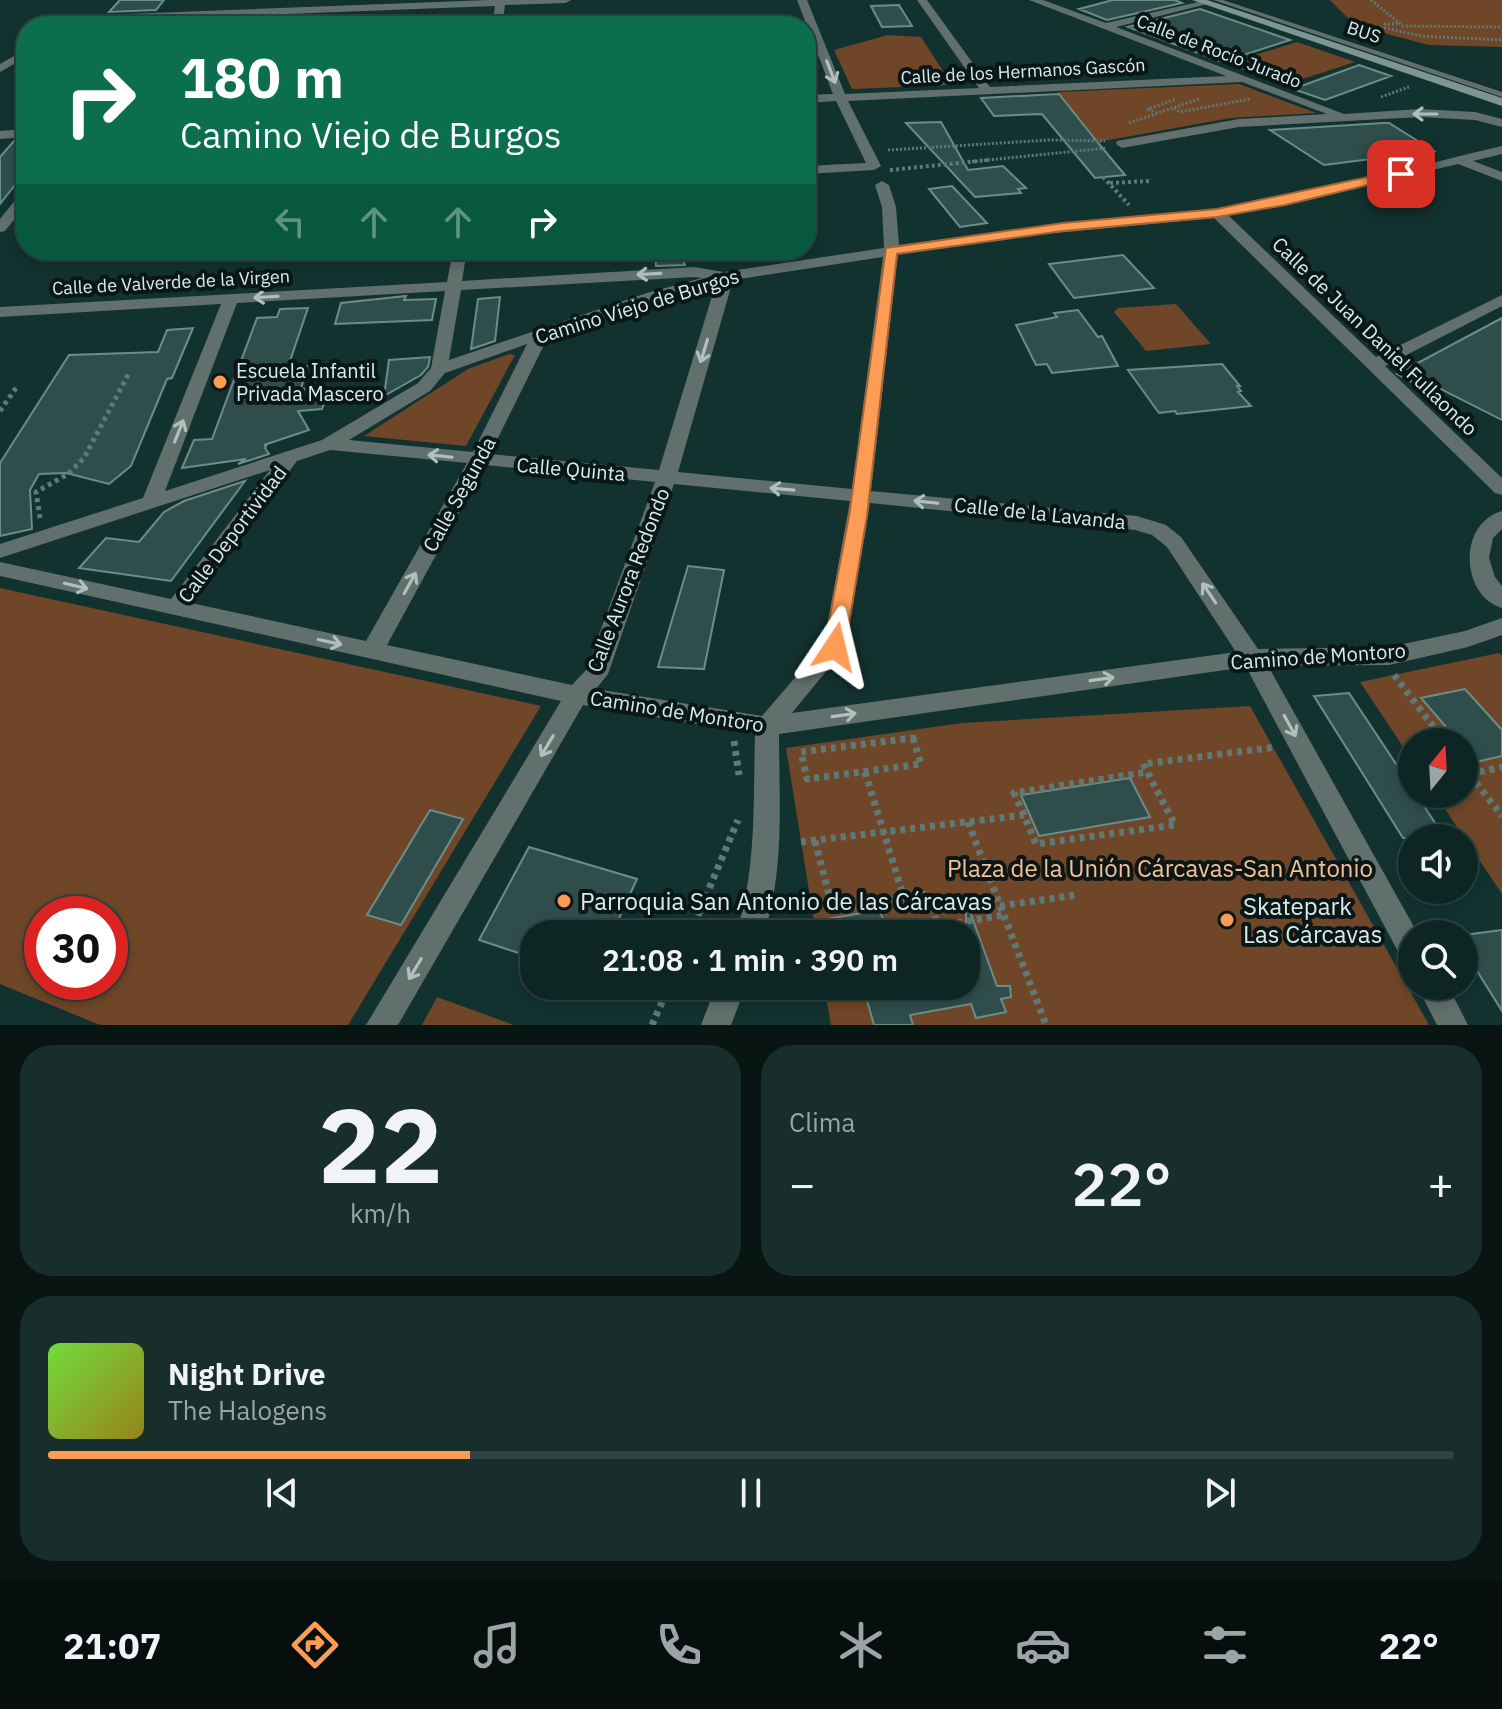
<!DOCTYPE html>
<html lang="es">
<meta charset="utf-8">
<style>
body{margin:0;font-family:"IBM Plex Sans",sans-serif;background:#172e2b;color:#f1f3f6;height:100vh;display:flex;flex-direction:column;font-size:30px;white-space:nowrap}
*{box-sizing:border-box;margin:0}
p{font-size:26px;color:#9ba5a6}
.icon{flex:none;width:44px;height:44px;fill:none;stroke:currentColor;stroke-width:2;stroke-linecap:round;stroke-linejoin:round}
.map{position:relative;height:1025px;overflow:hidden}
.drawer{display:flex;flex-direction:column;gap:20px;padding:20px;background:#081513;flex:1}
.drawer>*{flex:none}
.hud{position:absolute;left:16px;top:16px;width:800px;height:244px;border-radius:32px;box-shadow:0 4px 12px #0003,0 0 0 2px #2e4341;background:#0b6e4f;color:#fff;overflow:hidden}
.needle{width:52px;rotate:18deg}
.tools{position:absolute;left:1398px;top:728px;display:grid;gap:16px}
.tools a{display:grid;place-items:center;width:80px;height:80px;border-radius:50%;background:#0e2623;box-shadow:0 4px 12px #0003,0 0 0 2px #2e4341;font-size:40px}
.speed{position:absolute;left:24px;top:896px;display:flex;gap:16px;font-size:40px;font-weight:700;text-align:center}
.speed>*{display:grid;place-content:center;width:104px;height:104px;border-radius:50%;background:#0e2623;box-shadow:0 4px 12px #0003,0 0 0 2px #2e4341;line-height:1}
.speed .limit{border:12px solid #d22;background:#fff;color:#111}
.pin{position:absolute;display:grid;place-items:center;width:68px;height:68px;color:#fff;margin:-34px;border-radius:16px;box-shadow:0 4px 12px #0006}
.me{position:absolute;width:88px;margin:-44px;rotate:10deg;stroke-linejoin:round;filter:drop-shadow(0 0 6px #0008)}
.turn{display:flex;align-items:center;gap:28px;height:168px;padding:0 32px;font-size:36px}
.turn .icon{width:104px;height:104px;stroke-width:2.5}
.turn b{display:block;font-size:56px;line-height:68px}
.lanes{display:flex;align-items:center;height:76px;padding:0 32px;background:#0003;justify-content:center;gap:40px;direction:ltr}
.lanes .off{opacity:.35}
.big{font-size:60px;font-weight:600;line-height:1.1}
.drawer .widget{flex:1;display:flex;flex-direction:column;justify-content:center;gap:12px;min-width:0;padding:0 28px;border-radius:32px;background:#172e2b}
.drawer .dial{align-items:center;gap:0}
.dial b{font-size:104px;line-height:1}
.song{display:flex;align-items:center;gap:24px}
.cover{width:96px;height:96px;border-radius:12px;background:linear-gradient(135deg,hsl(100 70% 55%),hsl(50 70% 35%))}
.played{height:8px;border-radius:4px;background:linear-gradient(90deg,#fd9c55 30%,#2e4341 30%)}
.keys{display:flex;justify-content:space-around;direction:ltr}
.heat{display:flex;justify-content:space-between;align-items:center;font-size:44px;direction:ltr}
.drawer .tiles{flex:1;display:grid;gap:20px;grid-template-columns:1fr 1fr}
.widget:last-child{grid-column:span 2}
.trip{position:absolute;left:520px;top:920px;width:460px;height:80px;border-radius:32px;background:#0e2623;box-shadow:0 4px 12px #0003,0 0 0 2px #2e4341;font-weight:600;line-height:80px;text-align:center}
.menu{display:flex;height:128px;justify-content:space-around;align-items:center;background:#060f0e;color:#9ba5a6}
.menu .icon{width:56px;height:56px}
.menu .active{color:#fd9c55}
.menu b{font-size:36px;color:#f1f3f6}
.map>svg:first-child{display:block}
.green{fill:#6f4628;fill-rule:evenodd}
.building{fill:#2f4e4b;stroke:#6b8d88;stroke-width:2}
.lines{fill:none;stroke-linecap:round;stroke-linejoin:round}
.path-far3{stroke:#5e7976;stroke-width:3;stroke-dasharray:2 2;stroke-linecap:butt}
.path-far2{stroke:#5e7976;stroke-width:4;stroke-dasharray:3 3;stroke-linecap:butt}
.path-far1{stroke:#5e7976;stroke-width:5;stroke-dasharray:4 4;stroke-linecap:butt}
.path{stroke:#5e7976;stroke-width:7;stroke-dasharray:5 5;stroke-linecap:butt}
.lane{fill:#616f6d;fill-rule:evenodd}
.street{fill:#616f6d;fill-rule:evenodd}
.secondary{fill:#7f9592;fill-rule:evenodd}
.oneway{stroke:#afc0bd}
.route{fill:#fd9c55;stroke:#a46537;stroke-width:2}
.poi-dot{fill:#fd9c55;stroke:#0a1716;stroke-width:3}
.labels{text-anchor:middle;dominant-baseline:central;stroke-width:8;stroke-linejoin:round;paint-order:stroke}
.far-street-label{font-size:18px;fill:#d9ebe8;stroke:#0a1716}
.street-label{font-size:20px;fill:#d9ebe8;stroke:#0a1716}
.poi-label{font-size:20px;fill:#d9ebe8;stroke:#0a1716;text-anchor:start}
.near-park-label{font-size:24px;fill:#fabe96;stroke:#0a1716}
.near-poi-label{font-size:24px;fill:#d9ebe8;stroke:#0a1716;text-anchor:start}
</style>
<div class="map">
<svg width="1502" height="1025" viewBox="0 0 1502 1025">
<rect width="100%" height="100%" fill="#12322f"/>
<path class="green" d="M1330,0h172v47l-73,-2 -42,-11 -38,-15z
M888,35l33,2 31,48 -100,4 -18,-39z
M1297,42l58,20 -71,23 -57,-21z
M1239,84l77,29 -85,5 -133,24 -40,-50z
M1176,304l35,40 -65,7 -32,-39 4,-4z
M509,354l6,1 -49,91 -102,-10 104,-67z
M0,588l541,118 -193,319h-248l-100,-41zM42,914h68v68h-68z
M1499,653l3,2v239l-67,-100h29v-52h-52v18l-52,-78z
M1250,706l179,319h-598l-7,-39h142v-52h-150l-30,-186 176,-25z
M437,997l77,28h-92z"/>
<path class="building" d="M120,0h44l-8,10 -47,2z
M1113,0h62l7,3 -75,17 -28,-11z
M899,5l13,21 -30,1 -11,-21z
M1200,9l90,31 -68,22 -94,-35z
M1359,65l32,11 -66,24 -32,-11z
M1059,94l40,50 26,31 -30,3 -53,-64 -48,2 -13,-18z
M941,122l27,48 35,-4 23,22 -8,1 3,4 -46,4 -69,-74z
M1383,123h6l45,28 -110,14 -54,-35z
M26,140v31l-26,33v-47l14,-16z
M952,186l35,37 -27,4 -31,-38z
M655,250h24l6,15 -29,1z
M1123,255l31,33 -80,10 -25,-34z
M406,296l-2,4 32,-1 -4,21 -97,4 6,-21z
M500,297l-5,44 -24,8 7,-50z
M308,308l-20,59 19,-1 -6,23 29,-1 -8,21 -24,2 11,19 -45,15 3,-1 -2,4 4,6 -31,10 8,-5 -64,9 12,-28 18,-1 45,-121 20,-1 3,-8z
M1078,310l20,27 4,-1 16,30 -66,7 -5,-9 -11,1 -20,-40 41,-8 -3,-4z
M1502,318v102l-67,-34 -8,4 -30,-16z
M193,328l-21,50 -5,1 -36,87 -22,18 -43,-11 -27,1 -9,16 2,39 -32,7v-73l69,-108 89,-3 9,-22z
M430,357l-2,10 -7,8 -37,21 5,-36z
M1222,364l18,22h-3l4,5 -3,1 13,14 -74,8 -2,-3 -16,2 -31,-43z
M245,481l-74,100 -92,-13 27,-30 33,4 25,-30 20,-11z
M688,566l36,4 -20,99 -46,-2z
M1465,689l37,41v26l-26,6 -12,-14v-6h-5l-38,-44z
M1349,693l63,95v6h4l29,44h-42l-89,-142z
M1130,778l20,39 -111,19 -18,-41z
M430,810l33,9 -62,106 -34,-10z
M529,847l108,32 -25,55h-78v24l-55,-18z
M966,909h3l28,77h13l1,11 -10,2 5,13 -30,6 -5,-14 -61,11 3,10h-39l-11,-39h103z
M880,910l7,24h-77l-1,-12z
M1502,930v81l-38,-61v-15z"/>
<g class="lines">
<path class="path-far3" d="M1371,0l32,26 99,1
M1398,24h-13v4l36,8 81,4
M1368,27l17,1
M1381,97l28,-10
M1174,108l6,4 70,-13
M1157,113l-9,-4 28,-10
M1129,123l70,-24
M888,150l161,-10 56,1
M968,162l139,-14"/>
<path class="path-far2" d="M890,170l98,-10
M1103,177l26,28
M1110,183l39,-2"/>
<path class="path-far1" d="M0,411l16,-23
M40,518l-4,-26 32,-18 16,-16 45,-85"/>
<path class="path" d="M1394,675l51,67
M913,738l8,26 -114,15 -6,-27z
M734,741l5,34
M1464,767l38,49
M865,772l39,126
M1470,774l32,-7
M1024,815l-10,-22 133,-21
M968,822l78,203
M815,841l18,69 94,-16 11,32 66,-11
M801,842l223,-27 12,29 139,-19 -32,-61 133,-17
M1000,906l76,-11
M690,934l48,-114
M652,1025l17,-39"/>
<path class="lane" d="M1213,0h10l279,92v5z"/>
<path class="street" d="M489,0h82l-5,3 -61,2 -3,21h-10l3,-20 -421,16 -5,-3 5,-3z
M797,0h10l38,94 134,-6 -62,-88h10l63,87 236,-11 -197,-76h14l63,23 101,-23v4l-91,23 228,87 76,-5 55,3 27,7v8l-27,-7 -55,-3 -181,10 -117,21 -6,-4 1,-3 122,-22 88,-5 -85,-32 -394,19 33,65 -7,4 -68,4v-8l60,-3 -30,-62 -30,2v-8l27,-1z
M26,49v8l-26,15v-8z
M26,129v8l-26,2v-8z
M1502,146v8l-29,7 29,11v9l-44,-17 -173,41 -57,10 148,142 126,-62v11l-117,60 117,112v17l-7,-2 -281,-275 -210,20 -106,16 -27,237 266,25 29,9 15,12 77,112 131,-2 76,-16 37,-13v17l-34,12 -79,18 -121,1 150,268h-6v29l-10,-4 -156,-292 -467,67c0,68 6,134 -15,200h-28c21,-66 17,-132 19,-200l-172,-29 -185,320h-32l195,-324 -561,-125v-14l171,37 99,-129 -270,88v-14l143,-46 78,-194 -221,13v-10l447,-25 6,-32h14l-5,31 232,-14 30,5 160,-24 -2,-41 -7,-22 7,-4 7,4 7,22 3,38c105,-15 211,-23 316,-36 97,-12 192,-41 287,-63zM883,257l-31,232 -174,-17 55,-192zM694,277l8,1 -55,15 -198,67 12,-70zM716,283l-57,187 -169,-16 58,-117 111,-38zM445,291l-14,77 -13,15 -96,57 -157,51 72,-188zM527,344l-54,108 -124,-12 81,-49 15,-18zM330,450l137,13 -101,178 -175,-38 106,-142zM485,465l170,17 -69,188 -14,15 -185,-40zM674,484l176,17 -26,143 -62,72 -166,-27 12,-15zM870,503l265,27 17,5 15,12 69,105 -444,61 54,-66z
M26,192v13l-21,26 -5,1v-13l21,-26z
M1502,511v18l-9,9 -4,20 6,19 7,9v22c-41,-12 -45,-84 0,-97z
M716,986h30l-15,39h-30z
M1417,986h31l20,39h-31z"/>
<path class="secondary" d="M1192,0h15l295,98v8z"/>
</g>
<defs><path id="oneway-shaft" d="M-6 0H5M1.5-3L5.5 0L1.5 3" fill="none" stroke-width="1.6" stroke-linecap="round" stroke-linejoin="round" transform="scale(2)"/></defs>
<g class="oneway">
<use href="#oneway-shaft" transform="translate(831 72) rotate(69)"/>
<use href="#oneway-shaft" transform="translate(1425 114) rotate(180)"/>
<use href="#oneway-shaft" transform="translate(649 274) rotate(177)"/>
<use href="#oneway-shaft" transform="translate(266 297) rotate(177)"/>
<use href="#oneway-shaft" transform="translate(704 351) rotate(107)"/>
<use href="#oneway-shaft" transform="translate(179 431) rotate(-68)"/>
<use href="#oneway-shaft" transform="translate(440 456) rotate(-174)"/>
<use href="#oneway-shaft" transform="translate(782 489) rotate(-175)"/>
<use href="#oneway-shaft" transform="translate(926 502) rotate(-174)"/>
<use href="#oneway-shaft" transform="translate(410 583) rotate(-61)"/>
<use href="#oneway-shaft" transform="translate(76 586) rotate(13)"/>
<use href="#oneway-shaft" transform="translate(1209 593) rotate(-124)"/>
<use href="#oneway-shaft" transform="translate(330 642) rotate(12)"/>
<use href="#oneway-shaft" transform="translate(1102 679) rotate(-8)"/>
<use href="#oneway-shaft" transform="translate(844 715) rotate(-8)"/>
<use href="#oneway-shaft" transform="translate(1290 726) rotate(61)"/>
<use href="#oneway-shaft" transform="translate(547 746) rotate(121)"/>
<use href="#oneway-shaft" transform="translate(415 969) rotate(121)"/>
</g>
<path class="route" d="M1401,170l6,4 -2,2 -120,29 -68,12 -154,14 -166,23 -30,262 -22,131 -3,5h-14l-4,-5 25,-131 37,-268 177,-25 154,-14z"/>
<g class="poi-dot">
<circle cx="220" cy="382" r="8"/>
<circle cx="564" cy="901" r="8"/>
<circle cx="1227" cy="920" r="8"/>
</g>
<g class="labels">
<g class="far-street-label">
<text transform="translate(1364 32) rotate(18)">BUS</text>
<text transform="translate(1219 51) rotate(21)">Calle de Rocío Jurado</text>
<text transform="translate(1023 71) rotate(-3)">Calle de los Hermanos Gascón</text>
<text transform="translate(171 282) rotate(-3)">Calle de Valverde de la Virgen</text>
</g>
<g class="street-label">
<text transform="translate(637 306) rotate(-17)">Camino Viejo de Burgos</text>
<text transform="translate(1375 336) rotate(44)">Calle de Juan Daniel Fullaondo</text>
<text transform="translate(571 469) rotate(5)">Calle Quinta</text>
<text transform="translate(459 494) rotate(-61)">Calle Segunda</text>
<text transform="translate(1040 513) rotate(6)">Calle de la Lavanda</text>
<text transform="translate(232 534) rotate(-53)">Calle Deportividad</text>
<text transform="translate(628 580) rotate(-69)">Calle Aurora Redondo</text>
<text transform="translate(1318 656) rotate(-4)">Camino de Montoro</text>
<text transform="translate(677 711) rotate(9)">Camino de Montoro</text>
</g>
<g class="poi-label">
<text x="236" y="370">Escuela Infantil<tspan x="236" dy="23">Privada Mascero</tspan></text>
</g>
<g class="near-park-label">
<text x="1160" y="868">Plaza de la Unión Cárcavas-San Antonio</text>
</g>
<g class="near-poi-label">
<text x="580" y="901">Parroquia San Antonio de las Cárcavas</text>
<text x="1243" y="906">Skatepark<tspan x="1243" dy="28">Las Cárcavas</tspan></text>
</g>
</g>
</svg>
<div class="tools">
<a><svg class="needle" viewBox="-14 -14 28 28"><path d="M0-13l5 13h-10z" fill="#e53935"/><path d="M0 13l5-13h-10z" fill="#9ba5a6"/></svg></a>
<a><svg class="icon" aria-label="sound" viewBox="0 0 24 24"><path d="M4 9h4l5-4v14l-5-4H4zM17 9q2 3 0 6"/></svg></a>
<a><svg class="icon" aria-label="search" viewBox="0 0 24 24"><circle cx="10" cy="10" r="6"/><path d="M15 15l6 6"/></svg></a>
</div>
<div class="speed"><div class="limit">30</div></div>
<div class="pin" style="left:1401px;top:174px;background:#d93025"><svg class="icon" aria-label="arrive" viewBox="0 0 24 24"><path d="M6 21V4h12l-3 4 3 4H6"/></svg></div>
<svg class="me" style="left:835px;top:647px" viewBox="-20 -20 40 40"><path d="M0-17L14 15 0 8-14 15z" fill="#fd9c55" stroke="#fff" stroke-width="4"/></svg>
<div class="trip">21:08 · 1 min · 390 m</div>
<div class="hud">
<div class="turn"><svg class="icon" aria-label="right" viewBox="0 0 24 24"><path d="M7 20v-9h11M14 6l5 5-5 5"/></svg><div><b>180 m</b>Camino Viejo de Burgos</div></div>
<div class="lanes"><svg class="icon off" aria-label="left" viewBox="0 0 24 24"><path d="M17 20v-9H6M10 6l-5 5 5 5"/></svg><svg class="icon off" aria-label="ahead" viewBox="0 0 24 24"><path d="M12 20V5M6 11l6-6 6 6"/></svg><svg class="icon off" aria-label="ahead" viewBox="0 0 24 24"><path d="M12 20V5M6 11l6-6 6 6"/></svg><svg class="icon" aria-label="right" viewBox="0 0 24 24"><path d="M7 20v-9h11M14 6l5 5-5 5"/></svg></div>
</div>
</div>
<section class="drawer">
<div class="tiles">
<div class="widget dial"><b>22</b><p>km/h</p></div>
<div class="widget"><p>Clima</p>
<div class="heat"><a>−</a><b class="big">22°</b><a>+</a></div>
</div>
<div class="widget">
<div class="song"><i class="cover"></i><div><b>Night Drive</b><p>The Halogens</p></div></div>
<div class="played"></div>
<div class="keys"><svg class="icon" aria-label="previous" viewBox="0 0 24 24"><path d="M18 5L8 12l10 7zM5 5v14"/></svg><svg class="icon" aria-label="pause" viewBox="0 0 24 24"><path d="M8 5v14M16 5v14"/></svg><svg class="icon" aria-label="next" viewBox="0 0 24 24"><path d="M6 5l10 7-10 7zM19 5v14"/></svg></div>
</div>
</div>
</section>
<nav class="menu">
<b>21:07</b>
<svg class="icon active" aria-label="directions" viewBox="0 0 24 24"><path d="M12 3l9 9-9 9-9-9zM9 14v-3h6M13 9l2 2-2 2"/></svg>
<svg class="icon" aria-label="music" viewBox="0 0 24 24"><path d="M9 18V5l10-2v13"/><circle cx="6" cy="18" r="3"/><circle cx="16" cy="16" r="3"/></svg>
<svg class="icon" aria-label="phone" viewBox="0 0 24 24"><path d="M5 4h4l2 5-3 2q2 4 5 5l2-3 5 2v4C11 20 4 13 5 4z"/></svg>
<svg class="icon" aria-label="climate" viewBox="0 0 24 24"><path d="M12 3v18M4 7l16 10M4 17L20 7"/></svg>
<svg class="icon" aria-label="car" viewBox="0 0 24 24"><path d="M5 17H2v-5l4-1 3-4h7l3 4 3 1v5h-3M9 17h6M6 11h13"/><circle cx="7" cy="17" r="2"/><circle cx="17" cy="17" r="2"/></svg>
<svg class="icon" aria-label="filters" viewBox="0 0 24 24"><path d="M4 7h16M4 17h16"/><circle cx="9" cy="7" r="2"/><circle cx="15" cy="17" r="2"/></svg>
<b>22°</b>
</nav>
